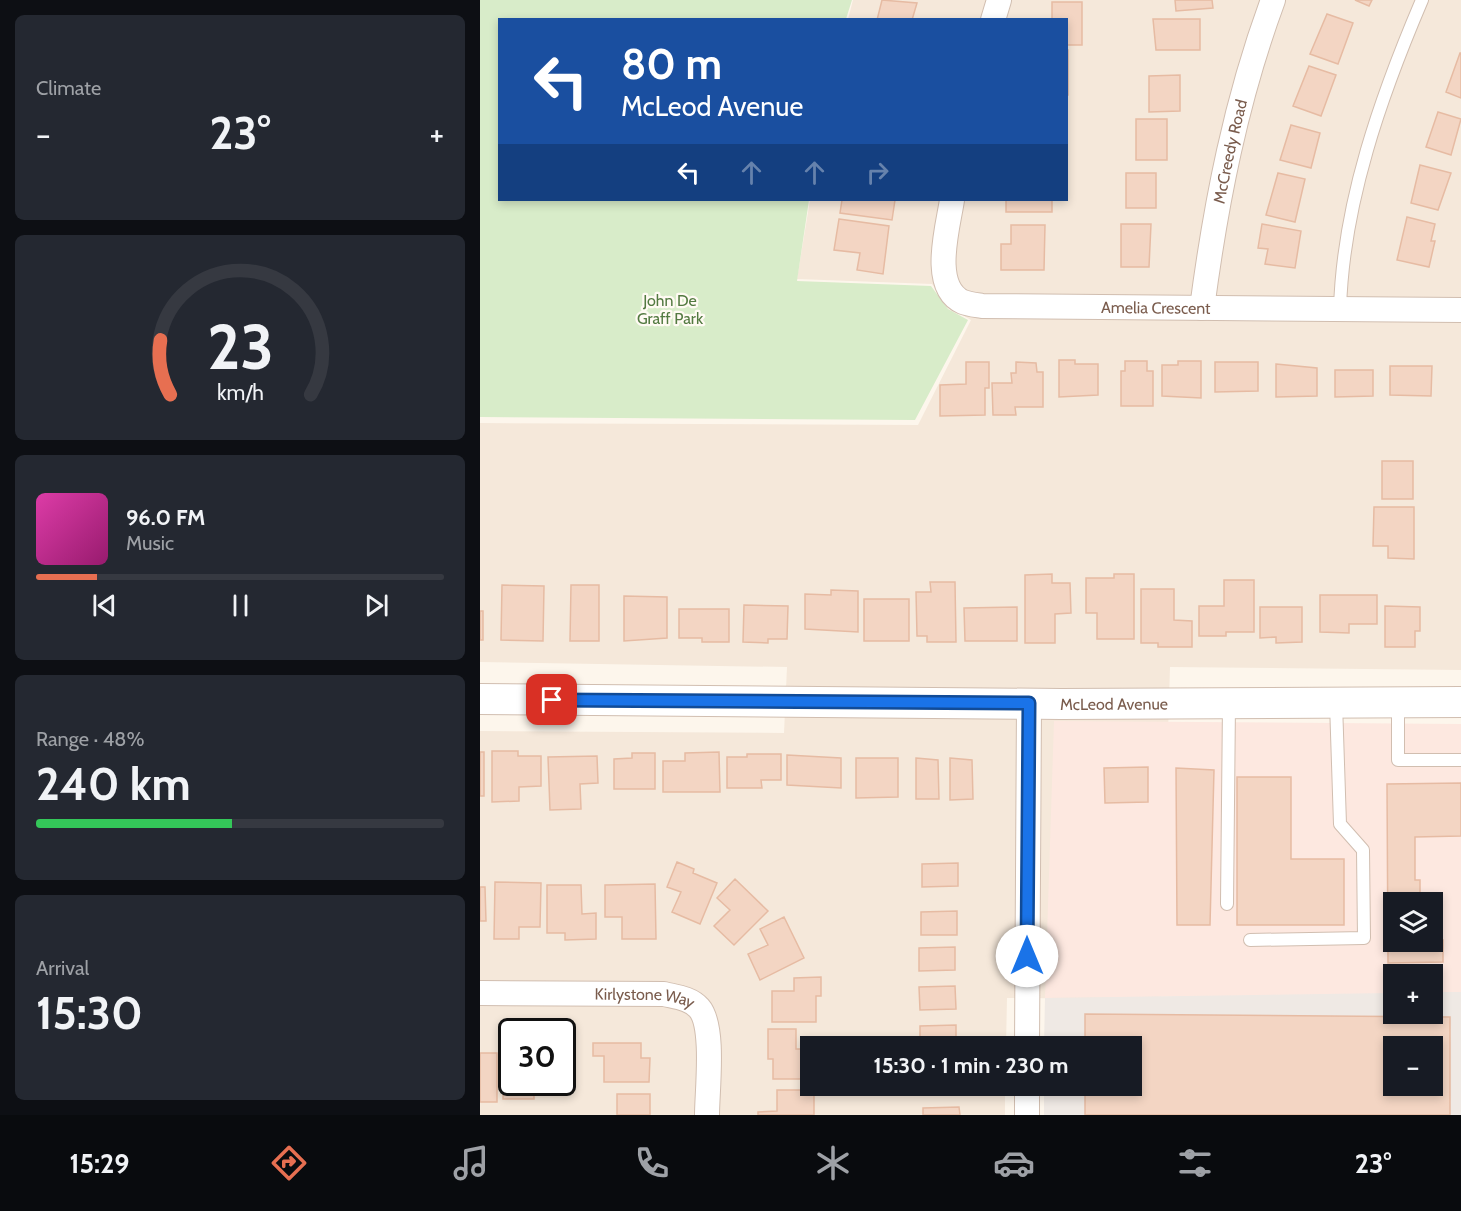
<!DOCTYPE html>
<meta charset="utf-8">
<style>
body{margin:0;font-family:Cabin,sans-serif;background:#242831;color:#f1f3f6;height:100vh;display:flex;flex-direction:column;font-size:22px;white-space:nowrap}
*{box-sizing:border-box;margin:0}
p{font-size:20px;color:#9ea1a6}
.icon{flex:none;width:33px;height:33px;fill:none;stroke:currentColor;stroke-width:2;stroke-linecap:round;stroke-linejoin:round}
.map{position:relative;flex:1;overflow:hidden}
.side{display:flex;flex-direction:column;gap:15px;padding:15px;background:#0d0f14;width:480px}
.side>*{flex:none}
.hud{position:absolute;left:18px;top:18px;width:570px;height:183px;border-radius:0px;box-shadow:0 3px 9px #0003;background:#1a4fa0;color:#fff;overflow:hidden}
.controls{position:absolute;left:903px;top:892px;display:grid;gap:12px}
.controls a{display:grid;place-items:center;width:60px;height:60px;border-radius:0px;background:#171b24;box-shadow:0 3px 9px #0003;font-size:30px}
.speed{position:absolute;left:18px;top:1018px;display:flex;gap:12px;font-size:30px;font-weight:700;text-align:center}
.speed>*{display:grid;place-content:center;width:78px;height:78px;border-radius:50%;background:#171b24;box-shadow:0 3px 9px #0003;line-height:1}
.speed .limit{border:3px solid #111;border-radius:9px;background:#fff;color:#111}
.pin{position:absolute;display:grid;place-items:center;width:51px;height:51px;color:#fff;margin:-26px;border-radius:12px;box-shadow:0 3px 9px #0006}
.me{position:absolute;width:66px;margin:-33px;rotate:0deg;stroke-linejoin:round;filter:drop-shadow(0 0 4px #0008)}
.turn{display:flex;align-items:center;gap:21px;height:126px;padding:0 24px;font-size:27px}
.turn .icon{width:78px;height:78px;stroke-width:2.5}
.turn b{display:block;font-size:42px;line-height:51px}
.lanes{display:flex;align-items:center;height:57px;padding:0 24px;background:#0003;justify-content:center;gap:30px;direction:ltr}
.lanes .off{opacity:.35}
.big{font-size:45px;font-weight:700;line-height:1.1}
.side .tile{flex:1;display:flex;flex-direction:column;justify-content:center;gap:9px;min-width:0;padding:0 21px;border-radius:9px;background:#242831}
.side .dial{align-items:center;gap:0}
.dial svg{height:156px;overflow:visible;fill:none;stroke:#363941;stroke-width:7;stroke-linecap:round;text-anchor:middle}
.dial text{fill:#f1f3f6;stroke:none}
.song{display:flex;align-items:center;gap:18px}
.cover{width:72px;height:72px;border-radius:9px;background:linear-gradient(135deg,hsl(320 70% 55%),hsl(320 70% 35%))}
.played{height:6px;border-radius:3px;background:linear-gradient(90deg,#e76f51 15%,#363941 15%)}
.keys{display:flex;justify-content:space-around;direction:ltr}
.heat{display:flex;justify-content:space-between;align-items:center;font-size:33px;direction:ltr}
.charge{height:9px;border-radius:4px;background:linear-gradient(90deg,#34c759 48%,#363941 0)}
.trip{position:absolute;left:320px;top:1036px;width:342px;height:60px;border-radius:0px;background:#171b24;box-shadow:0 3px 9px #0003;font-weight:700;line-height:60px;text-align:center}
.tabs{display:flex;height:96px;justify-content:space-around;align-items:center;background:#090b0e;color:#9ea1a6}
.tabs .icon{width:42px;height:42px}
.tabs .selected{color:#e76f51}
.tabs b{font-size:27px;color:#f1f3f6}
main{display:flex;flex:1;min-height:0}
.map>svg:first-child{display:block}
.residential{fill:#f5e8da;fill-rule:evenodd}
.commercial{fill:#fde8e0;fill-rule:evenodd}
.industrial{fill:#efe9e4;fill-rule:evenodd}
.green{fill:#d8ecc9}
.building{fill:#f3d5c3;stroke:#e6bba3;stroke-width:1.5;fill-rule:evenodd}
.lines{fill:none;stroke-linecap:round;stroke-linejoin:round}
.service-casing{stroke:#d1beb0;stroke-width:14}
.minor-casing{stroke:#d1beb0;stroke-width:26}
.tertiary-casing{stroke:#d1beb0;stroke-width:32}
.service{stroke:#fff;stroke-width:12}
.minor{stroke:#fff;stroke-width:24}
.tertiary{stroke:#fff;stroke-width:30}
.route-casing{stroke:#114b97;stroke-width:15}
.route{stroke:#1a73e8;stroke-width:10}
.labels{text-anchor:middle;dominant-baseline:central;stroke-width:4.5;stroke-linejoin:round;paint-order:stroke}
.street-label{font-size:16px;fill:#7a5c4d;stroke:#fffaf3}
.park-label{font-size:16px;fill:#537a41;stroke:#fffaf3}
</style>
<main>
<section class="side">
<div class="tile"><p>Climate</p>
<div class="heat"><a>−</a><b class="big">23°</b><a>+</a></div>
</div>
<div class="tile dial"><svg viewBox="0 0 100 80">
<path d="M14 69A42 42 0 1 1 86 69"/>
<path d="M14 69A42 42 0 0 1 9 41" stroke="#e76f51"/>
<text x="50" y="56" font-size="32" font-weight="700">23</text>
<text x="50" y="72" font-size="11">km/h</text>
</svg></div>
<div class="tile">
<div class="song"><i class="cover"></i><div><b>96.0 FM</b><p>Music</p></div></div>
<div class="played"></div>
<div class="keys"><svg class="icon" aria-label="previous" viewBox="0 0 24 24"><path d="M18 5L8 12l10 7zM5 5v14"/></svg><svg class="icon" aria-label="pause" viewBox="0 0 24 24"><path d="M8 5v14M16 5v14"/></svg><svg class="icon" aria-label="next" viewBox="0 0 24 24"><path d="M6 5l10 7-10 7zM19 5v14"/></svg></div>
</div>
<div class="tile"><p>Range · 48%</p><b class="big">240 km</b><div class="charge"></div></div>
<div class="tile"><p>Arrival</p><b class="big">15:30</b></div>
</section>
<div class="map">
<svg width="981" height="1115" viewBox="0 0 981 1115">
<rect width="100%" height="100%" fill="#fdf6ec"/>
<path class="residential" d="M373,0h608v670l-291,-3 -10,332 -153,-1 -1,49h-196v39h195v29h-525v-384l304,2 3,-66 -307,-5v-239l438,2 53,-105 -22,-13 -17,-23 -135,-5 13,-79h256v-180l-218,-1zM32,1032h50v51h-50z"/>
<path class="commercial" d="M574,721l407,3v268l-28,1 -1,-18h-38l-1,19 -348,4zM914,903h38v39h-38z"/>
<path class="industrial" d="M953,992h28v123h-417v-29h87v-39h-87l1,-49 348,-5 1,21h38zM914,1047h38v39h-38z"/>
<path class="green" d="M0,0h372l-6,19 -346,1v180h309l-12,81 134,5 17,23 20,11 -53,100 -435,-3z"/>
<path class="building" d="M402,0l35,3 -5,17h-35z
M695,0h37l1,8 -37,3z
M875,0h17l-3,6z
M572,2h30v43h-16v-25h-14z
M847,14l26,9 -15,41 -28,-10z
M673,19h47v31h-44z
M586,50h2v45h-2z
M980,53h1v45l-15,-6z
M829,66l27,9 -15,41 -28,-10z
M700,75v36l-31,1v-36z
M958,112l23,7 -10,36 -25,-8z
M656,119h31v41h-31z
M811,125l29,8 -9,35 -31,-8z
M940,165l31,8 -13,37 -27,-7z
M646,173h30v35h-30z
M798,173l27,6 -10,43 -29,-7z
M362,200h53l-3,20 -52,-7z
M526,200h46v12h-46z
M927,217l28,7 -4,17h4l-6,26 -32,-7z
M359,219l50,7 -6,48 -26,-4 3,-17 -26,-3z
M641,224h30l-2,43h-28z
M782,224l39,7 -6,37 -30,-4 3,-15 -10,-1z
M531,225h34l-1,45h-43v-26h10z
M579,360h16v4h23v31l-39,2z
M645,361h22v10h6v35h-32v-35h4z
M698,361h23v37l-39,-2v-31h16z
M486,362h23v26h-4v27l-45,1v-31l26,-1z
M536,362l20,1 1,9h6v35h-28l1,8h-23l-1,-32h20l-1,-10h5z
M735,362h43v29l-43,1z
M796,364l41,4v28l-41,1z
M910,366h42l-1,30 -41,-1z
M855,370h38v26l-38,1z
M902,461h31v38h-31z
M894,507h40v52l-26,-1v-12h-15z
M572,574v9h18l1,30 -16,1v29h-30v-68z
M634,574h20v65h-37v-26h-11v-35h28z
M744,580h30v52h-28v4h-27v-30h25z
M450,582h25l1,60h-29v-6h-10l-1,-44h15z
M22,585l42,1 -1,55 -42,-1z
M91,585h28v56h-29z
M661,589h33v31l18,1v26h-34v-4h-17z
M351,590l27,1v41l-53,-3v-35l26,1z
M840,595h57v29h-28v9l-29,-1z
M144,596l43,1v41l-43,3z
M384,599h45v42h-45z
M264,605l44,1 -1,33h-19v4l-25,-1z
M905,606l35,1v24h-5v16h-30z
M537,607v34h-52l-1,-33z
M780,607h42v35l-26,1v-6l-16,1z
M199,609h50v33h-27v-4h-23z
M0,611h3v29h-3z
M12,751h26v5h23v30l-22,1v14l-27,1z
M0,752h4v44h-4z
M239,752l1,40h-57v-31h22v-8z
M152,753h23v36h-41v-30l18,-1z
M267,754h34v26h-20l1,8h-35v-31h20z
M307,755l54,3v30l-54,-3z
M117,756l1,27 -18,1 1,25 -31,1 -2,-53z
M376,758h42v39l-42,1z
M436,758l22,2 1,39h-23z
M470,758l22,2 1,39 -23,1z
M668,767v35l-43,1 -1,-35z
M696,768l38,2 -4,155h-33z
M757,777h54v82h53v66h-107z
M981,783v53l-46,1v43h5v23h-26v39l49,-2v22l-55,1 -1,-179z
M197,862l17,7 -1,4 24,10 -17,41 -28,-12 9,-20 -14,-5z
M478,863v23l-36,1v-23z
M255,879l33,32 -34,34 -20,-19 16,-16 -13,-12z
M15,882l46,1 -1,44h-21v12h-25z
M175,884l1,55h-34v-22h-17v-32z
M67,885h34l1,29 14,-1v26l-31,1v-7h-18z
M0,887h5l1,34h-6z
M477,911v24h-36v-23z
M304,917l20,41 -44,22 -12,-26 20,-9 -8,-16z
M475,947v23l-36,1v-23z
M341,977v19h-5v26h-44v-31h22v-13z
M475,986l1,23 -36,1 -1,-23z
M605,1014l365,3v98h-365v-29h46v-39h-46zM914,1047h38v39h-38z
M476,1025v22h-36v-21z
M288,1029h28v20h14v30h-37v-20h-5z
M113,1043h48v15h9l-1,24h-45v-26h-11z
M24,1048h8v35h22v16h-31z
M0,1053h17v49h-17z
M442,1086h37v5l-36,1z
M297,1090h37v25h-56v-3l19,-1z
M137,1094h33v21h-33z
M479,1107l1,8h-37v-7z"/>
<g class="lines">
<defs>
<path id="service" d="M860,309c3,-106 41,-213 82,-309
M918,703v57h63
M747,904l2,-201
M770,940l114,-2 -1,-88 -23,-26 -4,-121"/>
<g id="minor">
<path d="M513,20l6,-20"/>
<path id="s1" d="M472,200c-4,27 -22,87 11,102 5,2 13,3 19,4l479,4"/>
<path id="s2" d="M722,308c14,-106 34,-208 71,-308"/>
<path id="s3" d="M0,993l184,1c12,3 26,4 35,14 16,18 8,83 8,107"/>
<path d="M547,1047l2,-344"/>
<path d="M547,1115v-29"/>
</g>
<g id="tertiary">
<path id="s4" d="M0,699l581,5 400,-2"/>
</g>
</defs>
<use href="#service" class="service-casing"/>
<use href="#minor" class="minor-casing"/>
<use href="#tertiary" class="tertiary-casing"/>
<use href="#service" class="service"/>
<use href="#minor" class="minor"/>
<use href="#tertiary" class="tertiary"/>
</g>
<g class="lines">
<defs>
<path id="route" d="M72,700l477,3 -2,253"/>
</defs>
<use href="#route" class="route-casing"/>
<use href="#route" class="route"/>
</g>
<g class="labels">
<g class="street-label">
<text stroke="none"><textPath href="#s2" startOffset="159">McCreedy Road</textPath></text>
<text stroke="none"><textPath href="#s1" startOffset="303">Amelia Crescent</textPath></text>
<text stroke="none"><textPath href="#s4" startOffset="634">McLeod Avenue</textPath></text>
<text stroke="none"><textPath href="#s3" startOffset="165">Kirlystone Way</textPath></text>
</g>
<g class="park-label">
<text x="190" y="300">John De<tspan x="190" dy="18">Graff Park</tspan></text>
</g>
</g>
</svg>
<div class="controls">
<a><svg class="icon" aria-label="layers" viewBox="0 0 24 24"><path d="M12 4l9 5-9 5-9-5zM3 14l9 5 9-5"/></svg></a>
<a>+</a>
<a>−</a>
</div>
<div class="speed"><div class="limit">30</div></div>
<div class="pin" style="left:72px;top:700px;background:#d93025"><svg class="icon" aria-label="arrive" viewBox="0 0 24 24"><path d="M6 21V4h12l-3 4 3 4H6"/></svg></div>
<svg class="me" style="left:547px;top:956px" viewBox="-20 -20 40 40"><circle r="19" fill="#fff"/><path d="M0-13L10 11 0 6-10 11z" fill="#1a73e8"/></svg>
<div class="trip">15:30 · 1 min · 230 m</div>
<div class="hud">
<div class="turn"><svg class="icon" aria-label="left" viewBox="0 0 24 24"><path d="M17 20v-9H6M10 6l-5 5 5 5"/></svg><div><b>80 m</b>McLeod Avenue</div></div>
<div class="lanes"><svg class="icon" aria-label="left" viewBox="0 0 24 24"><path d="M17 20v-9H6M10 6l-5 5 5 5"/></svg><svg class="icon off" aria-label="ahead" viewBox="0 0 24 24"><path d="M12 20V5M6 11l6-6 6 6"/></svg><svg class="icon off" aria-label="ahead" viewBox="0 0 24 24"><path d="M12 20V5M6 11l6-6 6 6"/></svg><svg class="icon off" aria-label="right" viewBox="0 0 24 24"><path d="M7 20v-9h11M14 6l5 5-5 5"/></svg></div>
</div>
</div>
</main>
<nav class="tabs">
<b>15:29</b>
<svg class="icon selected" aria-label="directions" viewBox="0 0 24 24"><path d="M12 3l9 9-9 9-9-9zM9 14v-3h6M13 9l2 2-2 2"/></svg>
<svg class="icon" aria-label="music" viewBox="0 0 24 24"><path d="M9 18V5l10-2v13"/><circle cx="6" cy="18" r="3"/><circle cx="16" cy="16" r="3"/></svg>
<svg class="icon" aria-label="phone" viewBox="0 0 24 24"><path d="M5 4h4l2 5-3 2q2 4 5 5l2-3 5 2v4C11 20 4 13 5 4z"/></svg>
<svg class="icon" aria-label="climate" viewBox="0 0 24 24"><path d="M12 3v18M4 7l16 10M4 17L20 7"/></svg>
<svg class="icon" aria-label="car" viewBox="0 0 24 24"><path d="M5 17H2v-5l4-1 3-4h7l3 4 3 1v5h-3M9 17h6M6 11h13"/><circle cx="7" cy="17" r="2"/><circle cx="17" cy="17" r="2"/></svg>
<svg class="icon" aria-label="filters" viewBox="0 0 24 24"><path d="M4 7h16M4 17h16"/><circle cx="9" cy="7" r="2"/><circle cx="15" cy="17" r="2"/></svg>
<b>23°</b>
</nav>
